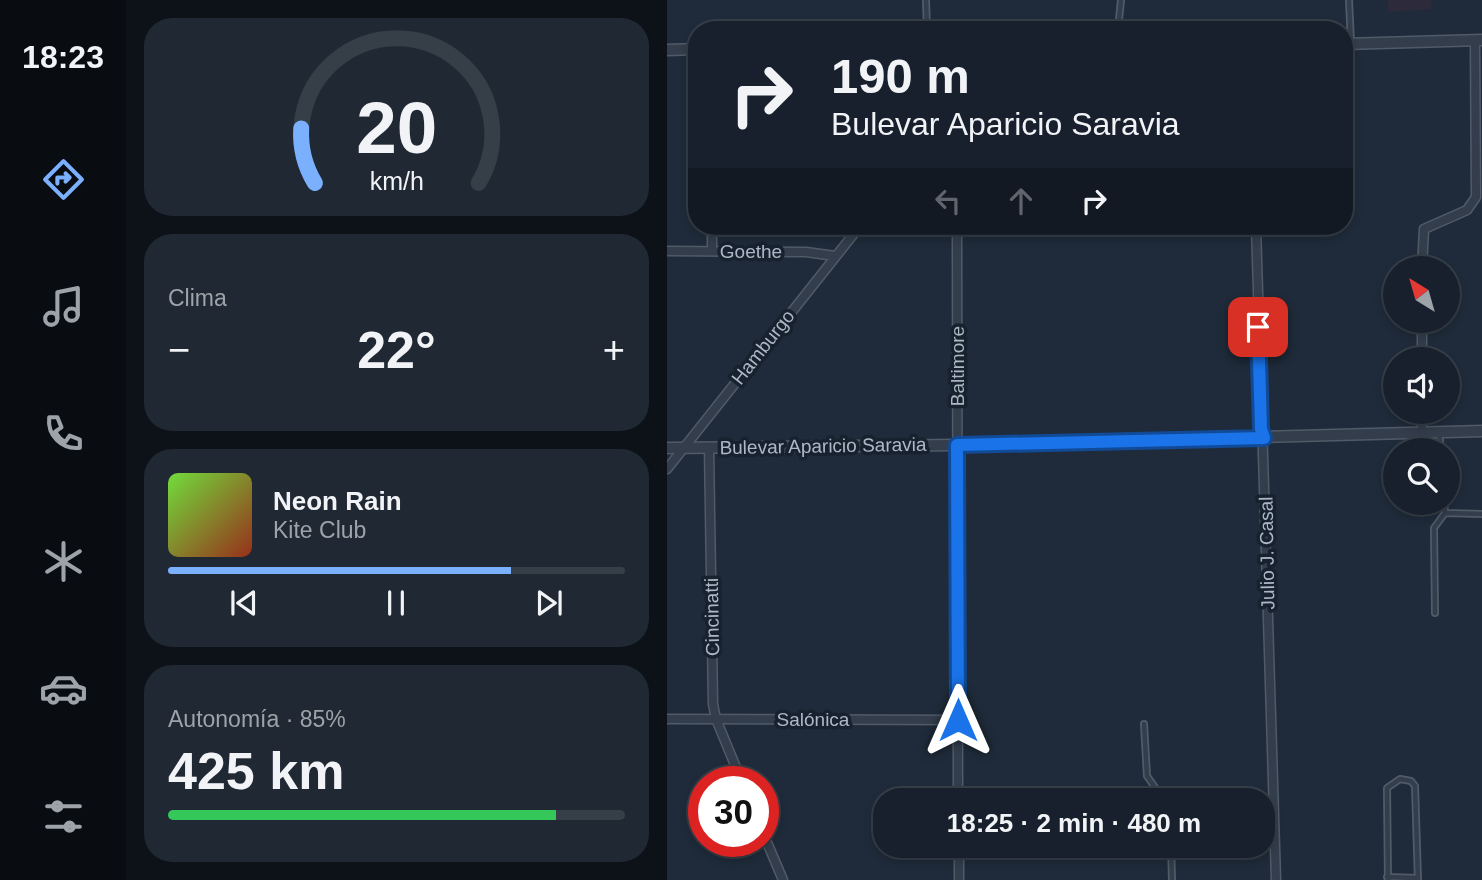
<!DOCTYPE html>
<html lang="es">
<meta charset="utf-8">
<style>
body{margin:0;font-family:Helvetica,sans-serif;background:#202834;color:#f1f3f6;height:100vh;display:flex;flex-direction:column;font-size:26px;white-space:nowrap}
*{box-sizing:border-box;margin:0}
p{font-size:23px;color:#9ea3a9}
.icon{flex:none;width:38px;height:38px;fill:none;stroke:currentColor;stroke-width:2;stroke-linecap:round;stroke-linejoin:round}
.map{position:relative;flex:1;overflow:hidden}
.drawer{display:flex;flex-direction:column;gap:18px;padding:18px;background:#0d1218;width:541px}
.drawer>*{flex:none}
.top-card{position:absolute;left:21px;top:21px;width:665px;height:214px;border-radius:28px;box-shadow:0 4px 10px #0003,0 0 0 2px #363e48;background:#17202c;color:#f1f3f6;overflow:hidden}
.needle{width:46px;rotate:323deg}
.controls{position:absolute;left:716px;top:256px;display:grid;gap:14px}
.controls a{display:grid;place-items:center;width:77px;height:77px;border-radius:50%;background:#17202c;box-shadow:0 4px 10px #0003,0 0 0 2px #363e48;font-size:35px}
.speed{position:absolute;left:21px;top:766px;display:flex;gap:14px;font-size:35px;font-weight:700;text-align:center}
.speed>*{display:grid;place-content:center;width:91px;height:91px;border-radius:50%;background:#17202c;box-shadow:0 4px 10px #0003,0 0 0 2px #363e48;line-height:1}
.speed .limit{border:10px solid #d22;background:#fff;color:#111}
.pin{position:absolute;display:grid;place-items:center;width:60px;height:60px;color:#fff;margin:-30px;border-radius:14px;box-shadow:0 4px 10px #0006}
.me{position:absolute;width:77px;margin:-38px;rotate:0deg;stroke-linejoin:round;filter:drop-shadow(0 0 5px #0008)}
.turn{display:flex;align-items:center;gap:24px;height:147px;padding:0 28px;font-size:32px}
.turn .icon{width:91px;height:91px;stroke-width:2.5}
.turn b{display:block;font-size:49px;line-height:60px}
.lanes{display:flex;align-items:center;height:66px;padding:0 28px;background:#0003;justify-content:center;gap:35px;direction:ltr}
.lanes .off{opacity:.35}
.big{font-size:52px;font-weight:700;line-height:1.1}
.drawer .tile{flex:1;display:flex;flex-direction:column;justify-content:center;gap:10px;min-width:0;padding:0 24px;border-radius:28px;background:#202834}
.drawer .dial{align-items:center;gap:0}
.dial svg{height:182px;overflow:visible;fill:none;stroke:#363e48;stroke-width:7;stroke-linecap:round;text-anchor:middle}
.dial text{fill:#f1f3f6;stroke:none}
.song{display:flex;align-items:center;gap:21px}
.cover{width:84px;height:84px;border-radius:10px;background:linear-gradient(135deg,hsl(100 70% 55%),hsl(10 70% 35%))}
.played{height:7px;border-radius:4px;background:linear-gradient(90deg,#7bb0ff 75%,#363e48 75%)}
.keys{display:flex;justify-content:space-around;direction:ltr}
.heat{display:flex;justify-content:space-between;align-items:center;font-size:38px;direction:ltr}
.charge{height:10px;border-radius:5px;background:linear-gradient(90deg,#34c759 85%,#363e48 0)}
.trip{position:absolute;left:206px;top:788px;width:402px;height:70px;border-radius:28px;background:#17202c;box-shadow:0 4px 10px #0003,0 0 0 2px #363e48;font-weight:700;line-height:70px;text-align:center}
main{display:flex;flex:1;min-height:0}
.dock{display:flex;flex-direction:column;width:126px;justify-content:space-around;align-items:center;background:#090d12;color:#9ea3a9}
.dock .icon{width:49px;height:49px}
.dock .active{color:#7bb0ff}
.dock b{font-size:32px;color:#f1f3f6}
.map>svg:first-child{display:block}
.medical{fill:#2d2b3b}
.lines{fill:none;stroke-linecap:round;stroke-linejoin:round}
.service-casing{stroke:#505b68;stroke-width:8}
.minor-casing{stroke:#505b68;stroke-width:11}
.tertiary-casing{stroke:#505b68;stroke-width:13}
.service{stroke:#333d4b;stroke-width:4.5}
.minor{stroke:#333d4b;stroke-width:8}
.tertiary{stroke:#333d4b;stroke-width:10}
.route-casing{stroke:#114b97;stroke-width:18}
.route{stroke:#1a73e8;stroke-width:12}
.labels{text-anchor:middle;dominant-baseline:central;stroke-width:7;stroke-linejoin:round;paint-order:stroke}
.street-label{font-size:19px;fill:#adb8c7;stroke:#18222f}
</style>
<main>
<nav class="dock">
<b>18:23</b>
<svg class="icon active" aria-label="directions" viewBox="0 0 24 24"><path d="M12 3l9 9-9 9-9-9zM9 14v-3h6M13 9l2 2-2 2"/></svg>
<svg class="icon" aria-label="music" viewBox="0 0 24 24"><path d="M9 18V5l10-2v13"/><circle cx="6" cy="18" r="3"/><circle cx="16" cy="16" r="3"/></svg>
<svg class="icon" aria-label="phone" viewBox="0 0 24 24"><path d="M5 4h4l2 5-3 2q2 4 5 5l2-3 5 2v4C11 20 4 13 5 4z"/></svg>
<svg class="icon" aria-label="climate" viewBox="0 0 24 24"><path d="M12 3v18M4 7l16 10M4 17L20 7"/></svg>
<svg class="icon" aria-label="car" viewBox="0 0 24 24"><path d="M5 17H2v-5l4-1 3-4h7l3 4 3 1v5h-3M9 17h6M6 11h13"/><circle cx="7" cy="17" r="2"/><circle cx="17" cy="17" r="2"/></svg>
<svg class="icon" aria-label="filters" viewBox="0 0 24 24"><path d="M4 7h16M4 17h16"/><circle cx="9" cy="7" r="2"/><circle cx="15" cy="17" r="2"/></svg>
</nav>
<section class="drawer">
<div class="tile dial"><svg viewBox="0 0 100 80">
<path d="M14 69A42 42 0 1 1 86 69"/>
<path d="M14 69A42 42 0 0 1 8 45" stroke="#7bb0ff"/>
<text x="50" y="56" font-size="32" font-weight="700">20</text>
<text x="50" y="72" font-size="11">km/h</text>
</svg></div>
<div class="tile"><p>Clima</p>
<div class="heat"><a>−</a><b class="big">22°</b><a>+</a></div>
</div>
<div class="tile">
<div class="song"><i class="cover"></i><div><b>Neon Rain</b><p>Kite Club</p></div></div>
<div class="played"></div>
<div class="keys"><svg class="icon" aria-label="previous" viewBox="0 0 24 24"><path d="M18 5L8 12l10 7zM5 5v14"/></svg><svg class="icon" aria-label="pause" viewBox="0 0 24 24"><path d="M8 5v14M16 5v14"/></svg><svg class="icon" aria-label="next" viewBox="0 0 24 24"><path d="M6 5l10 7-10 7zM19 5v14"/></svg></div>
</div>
<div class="tile"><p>Autonomía · 85%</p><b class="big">425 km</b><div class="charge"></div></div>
</section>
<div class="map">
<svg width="816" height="880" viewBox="0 0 816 880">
<rect width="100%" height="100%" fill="#1f2b3a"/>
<path class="medical" d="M721,0h43l1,9 -44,3z"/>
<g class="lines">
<defs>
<path id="service" d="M259,0l1,30
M682,0l2,43
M451,30l3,-30
M772,433l2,17
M778,513l38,1
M768,613l-1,-85 11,-15 -1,-11
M477,724l3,52 17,24
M504,845l1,35
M720,877l31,1
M721,880l-1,-92 13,-9 11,2 4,5 3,94"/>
<path id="minor" d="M45,226v25
M290,226l1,574
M589,226l20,654
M0,251l139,1 29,4
M755,268l2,-39 43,-19 9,-13 -1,-156
M755,320v39
M755,411v22
M42,447l4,257 3,15 26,63
M0,469l193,-243
M0,719l291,1
M96,833l20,47
M292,845v35"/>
<path id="tertiary" d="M677,44l139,-4
M0,50l30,-1
M0,448l290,-3 526,-14"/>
</defs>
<use href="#service" class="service-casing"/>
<use href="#minor" class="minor-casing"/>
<use href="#tertiary" class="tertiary-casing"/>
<use href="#service" class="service"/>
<use href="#minor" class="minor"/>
<use href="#tertiary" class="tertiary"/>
</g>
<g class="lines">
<defs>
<path id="route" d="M291,720l-1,-275 307,-7 -3,-9 -3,-102"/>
</defs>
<use href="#route" class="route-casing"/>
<use href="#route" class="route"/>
</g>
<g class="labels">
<g class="street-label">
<text x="84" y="251">Goethe</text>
<text transform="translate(96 347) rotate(-52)">Hamburgo</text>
<text transform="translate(290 366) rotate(-90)">Baltimore</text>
<text transform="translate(156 446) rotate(-1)">Bulevar Aparicio Saravia</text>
<text transform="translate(600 553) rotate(-91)">Julio J. Casal</text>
<text transform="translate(45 617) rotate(-91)">Cincinatti</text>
<text x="146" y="719">Salónica</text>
</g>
</g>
</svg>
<div class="controls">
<a><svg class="needle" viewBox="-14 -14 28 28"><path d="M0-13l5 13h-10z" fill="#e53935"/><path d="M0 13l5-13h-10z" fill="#9ea3a9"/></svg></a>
<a><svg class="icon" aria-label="sound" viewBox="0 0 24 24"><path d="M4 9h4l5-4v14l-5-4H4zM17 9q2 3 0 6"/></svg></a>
<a><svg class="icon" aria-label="search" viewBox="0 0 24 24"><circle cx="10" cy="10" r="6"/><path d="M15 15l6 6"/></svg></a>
</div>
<div class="speed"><div class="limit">30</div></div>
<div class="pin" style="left:591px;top:327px;background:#d93025"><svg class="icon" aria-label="arrive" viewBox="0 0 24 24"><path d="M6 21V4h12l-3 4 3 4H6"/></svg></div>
<svg class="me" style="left:291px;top:720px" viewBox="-20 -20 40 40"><path d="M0-17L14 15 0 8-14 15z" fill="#1a73e8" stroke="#fff" stroke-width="4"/></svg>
<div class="trip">18:25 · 2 min · 480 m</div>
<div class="top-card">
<div class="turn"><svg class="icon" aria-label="right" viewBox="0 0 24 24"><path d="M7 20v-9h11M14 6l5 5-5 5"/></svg><div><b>190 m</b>Bulevar Aparicio Saravia</div></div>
<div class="lanes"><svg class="icon off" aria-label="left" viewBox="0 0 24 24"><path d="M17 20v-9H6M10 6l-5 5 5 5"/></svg><svg class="icon off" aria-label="ahead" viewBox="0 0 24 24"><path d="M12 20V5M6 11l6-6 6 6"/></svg><svg class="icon" aria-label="right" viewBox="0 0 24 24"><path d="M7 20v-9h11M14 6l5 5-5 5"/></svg></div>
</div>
</div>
</main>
